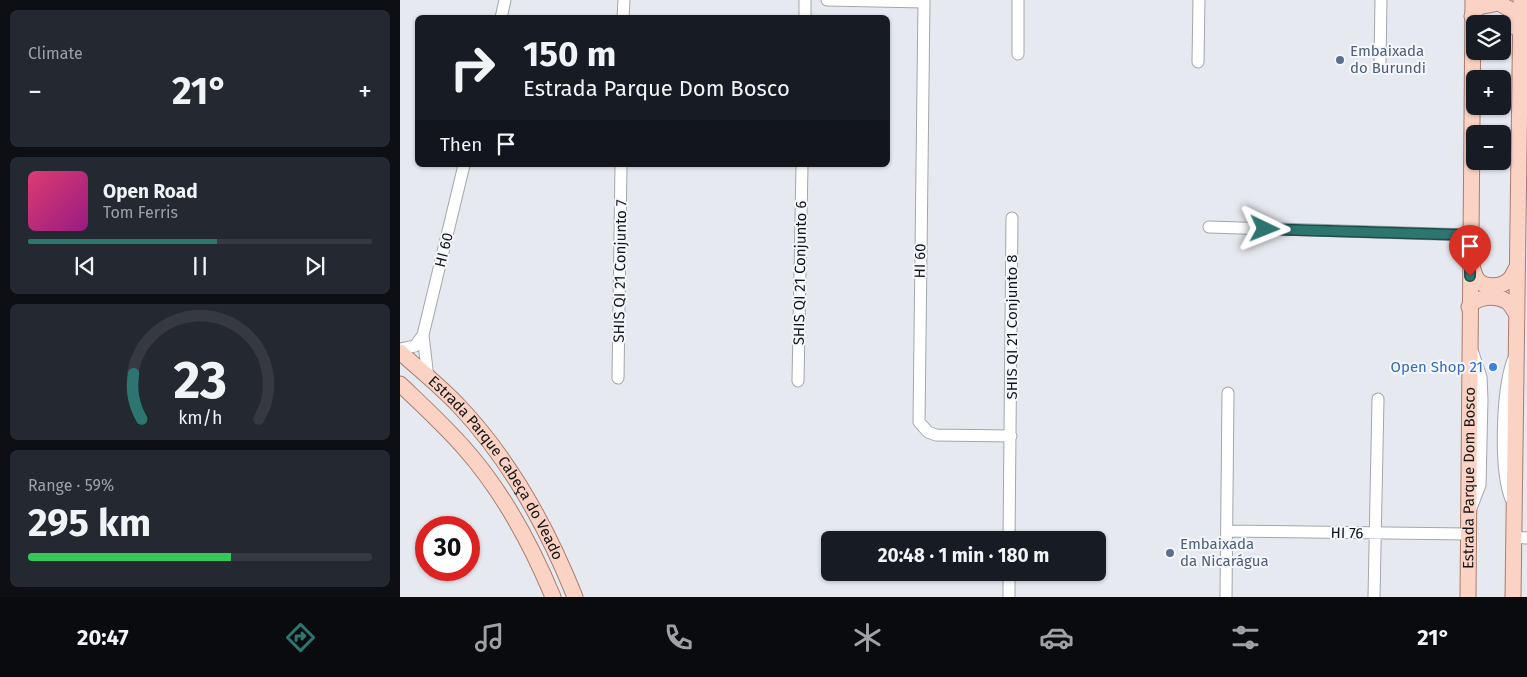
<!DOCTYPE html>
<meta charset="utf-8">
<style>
body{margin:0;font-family:"Fira Sans",sans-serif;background:#242831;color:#f1f3f6;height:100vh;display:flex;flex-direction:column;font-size:19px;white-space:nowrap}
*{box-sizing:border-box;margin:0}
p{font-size:16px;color:#9ea1a6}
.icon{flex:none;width:28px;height:28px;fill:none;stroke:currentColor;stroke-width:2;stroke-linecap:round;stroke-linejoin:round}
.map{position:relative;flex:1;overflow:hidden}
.details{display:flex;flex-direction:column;gap:10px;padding:10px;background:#0d0f14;width:400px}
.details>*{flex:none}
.guide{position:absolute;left:15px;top:15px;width:475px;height:152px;border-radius:8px;box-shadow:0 1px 4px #0004;background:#171b24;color:#f1f3f6;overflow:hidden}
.buttons{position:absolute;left:1066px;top:15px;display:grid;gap:10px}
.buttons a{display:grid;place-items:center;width:45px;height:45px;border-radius:8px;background:#171b24;box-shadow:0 1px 4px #0004;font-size:25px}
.speed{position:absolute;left:15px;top:516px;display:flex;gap:10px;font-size:25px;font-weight:700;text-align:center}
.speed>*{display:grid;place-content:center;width:65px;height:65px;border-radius:50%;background:#171b24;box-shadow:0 1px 4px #0004;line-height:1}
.speed .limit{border:8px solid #d22;background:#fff;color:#111}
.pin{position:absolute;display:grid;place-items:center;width:42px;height:42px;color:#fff;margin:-51px -21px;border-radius:50% 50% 50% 0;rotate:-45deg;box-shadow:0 0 5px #0007}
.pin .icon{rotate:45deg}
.me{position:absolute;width:55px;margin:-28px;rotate:92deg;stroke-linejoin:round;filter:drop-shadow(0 0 4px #0008)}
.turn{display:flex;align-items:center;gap:18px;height:105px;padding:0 25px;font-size:22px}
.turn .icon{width:65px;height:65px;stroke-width:2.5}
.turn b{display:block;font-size:35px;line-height:42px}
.then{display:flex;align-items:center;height:48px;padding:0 25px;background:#0003;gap:10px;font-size:19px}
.big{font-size:38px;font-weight:700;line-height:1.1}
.details .tile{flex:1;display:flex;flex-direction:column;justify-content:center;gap:8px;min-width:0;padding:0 18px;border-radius:8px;background:#242831}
.details .dial{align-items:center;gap:0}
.dial svg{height:130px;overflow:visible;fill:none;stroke:#363941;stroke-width:7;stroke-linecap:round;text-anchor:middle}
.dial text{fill:#f1f3f6;stroke:none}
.song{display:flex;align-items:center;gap:15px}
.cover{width:60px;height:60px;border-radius:8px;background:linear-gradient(135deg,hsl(340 70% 55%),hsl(310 70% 35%))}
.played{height:5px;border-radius:2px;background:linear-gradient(90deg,#2d7670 55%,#363941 55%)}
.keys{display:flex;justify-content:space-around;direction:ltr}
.heat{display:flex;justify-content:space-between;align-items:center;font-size:28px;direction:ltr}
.charge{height:8px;border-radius:4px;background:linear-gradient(90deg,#34c759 59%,#363941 0)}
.trip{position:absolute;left:421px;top:531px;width:285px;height:50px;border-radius:8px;background:#171b24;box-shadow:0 1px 4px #0004;font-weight:700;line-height:50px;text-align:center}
.menu{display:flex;height:80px;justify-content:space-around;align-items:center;background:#090b0e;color:#9ea1a6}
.menu .icon{width:35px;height:35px}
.menu .selected{color:#2d7670}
.menu b{font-size:22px;color:#f1f3f6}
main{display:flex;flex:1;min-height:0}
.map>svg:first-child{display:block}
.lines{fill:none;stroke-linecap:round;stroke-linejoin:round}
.minor-casing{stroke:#a3a6ac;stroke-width:13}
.major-casing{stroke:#a87d6e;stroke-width:17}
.minor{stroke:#fff;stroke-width:11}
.major{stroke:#fbd3c4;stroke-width:15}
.route-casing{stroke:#1d4d49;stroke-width:12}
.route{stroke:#2d7670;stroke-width:9}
.service-dot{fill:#5c6f8a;stroke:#f4f7fd;stroke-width:2}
.shop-dot{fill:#3f7fe0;stroke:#f4f7fd;stroke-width:2}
.labels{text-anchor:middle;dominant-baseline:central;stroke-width:4;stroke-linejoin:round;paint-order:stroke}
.service-label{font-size:15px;fill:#4e5e75;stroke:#f4f7fd;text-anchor:start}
.street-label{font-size:15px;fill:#131416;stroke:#f4f7fd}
.shop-label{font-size:15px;fill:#366cbe;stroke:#f4f7fd;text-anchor:end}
</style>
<main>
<section class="details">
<div class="tile"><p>Climate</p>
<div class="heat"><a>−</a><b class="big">21°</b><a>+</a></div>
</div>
<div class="tile">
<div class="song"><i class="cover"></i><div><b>Open Road</b><p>Tom Ferris</p></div></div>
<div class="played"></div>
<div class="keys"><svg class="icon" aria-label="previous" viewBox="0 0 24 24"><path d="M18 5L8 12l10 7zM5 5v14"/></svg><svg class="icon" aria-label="pause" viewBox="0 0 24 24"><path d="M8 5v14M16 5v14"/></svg><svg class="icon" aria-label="next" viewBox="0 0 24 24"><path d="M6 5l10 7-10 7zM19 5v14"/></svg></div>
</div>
<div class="tile dial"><svg viewBox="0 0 100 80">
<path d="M14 69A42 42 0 1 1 86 69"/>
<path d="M14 69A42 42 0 0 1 9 41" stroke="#2d7670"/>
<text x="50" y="56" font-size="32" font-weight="700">23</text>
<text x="50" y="72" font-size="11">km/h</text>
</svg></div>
<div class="tile"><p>Range · 59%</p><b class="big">295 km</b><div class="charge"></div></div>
</section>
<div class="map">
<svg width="1127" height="597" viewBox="0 0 1127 597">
<rect width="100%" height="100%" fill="#e7e9f0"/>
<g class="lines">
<defs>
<path id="minor" d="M427,0l97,2
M524,0l-5,422 9,10 8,3 75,1
M101,18l4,-18
M223,18l1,-18
M405,18v-18
M618,54v-54
M798,62l1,-62
M980,62l1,-62
M809,227l261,8
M23,335l5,43
M0,349l15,-3 8,-11 41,-170
M218,378l3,-213
M398,381l4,-216
M1111,499c-12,-30 -9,-109 2,-139
M1070,511l10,-26 2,-86 -1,-22 -8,-24
M827,531l240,3
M1114,537l13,1
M609,540l3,-322
M609,597v-25
M826,597l2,-204
M974,597l4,-198"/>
<g id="major">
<path d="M1072,16l6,-9 21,-4 12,7 3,17"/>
<path d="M1071,263c2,5 3,12 6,16 6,9 25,9 33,0 2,-2 4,-7 6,-10"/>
<path d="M1069,307c7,-10 26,-13 37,-6 4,2 7,8 10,12"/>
<path id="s1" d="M0,352c20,18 41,35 59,54 52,55 88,121 116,191"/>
<path d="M0,384c22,21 45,42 65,65 38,43 66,95 88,148"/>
<path id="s2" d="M1068,597l5,-597"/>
<path d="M1113,597l8,-597"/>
</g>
</defs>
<use href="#minor" class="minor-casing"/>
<use href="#major" class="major-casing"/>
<use href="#minor" class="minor"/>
<use href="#major" class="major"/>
</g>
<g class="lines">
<defs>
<path id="route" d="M865,229l205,6v41"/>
</defs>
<use href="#route" class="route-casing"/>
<use href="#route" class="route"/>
</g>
<g class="service-dot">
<circle cx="940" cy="60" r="5"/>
<circle cx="770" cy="553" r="5"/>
</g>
<circle class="shop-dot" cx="1093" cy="367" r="5"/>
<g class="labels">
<g class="service-label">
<text x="950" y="51">Embaixada<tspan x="950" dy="17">do Burundi</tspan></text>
<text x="780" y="544">Embaixada<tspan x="780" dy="17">da Nicarágua</tspan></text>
</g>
<g class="street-label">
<text transform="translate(44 250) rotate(-76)">HI 60</text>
<text transform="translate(520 261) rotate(-89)">HI 60</text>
<text transform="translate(220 271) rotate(-89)">SHIS QI 21 Conjunto 7</text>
<text transform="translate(400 273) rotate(-89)">SHIS QI 21 Conjunto 6</text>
<text transform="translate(612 327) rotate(-90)">SHIS QI 21 Conjunto 8</text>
<text stroke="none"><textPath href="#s1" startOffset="152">Estrada Parque Cabeça do Veado</textPath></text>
<text stroke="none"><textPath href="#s2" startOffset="119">Estrada Parque Dom Bosco</textPath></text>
<text transform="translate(947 533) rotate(1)">HI 76</text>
</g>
<g class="shop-label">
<text x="1083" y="367">Open Shop 21</text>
</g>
</g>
</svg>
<div class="buttons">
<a><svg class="icon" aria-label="layers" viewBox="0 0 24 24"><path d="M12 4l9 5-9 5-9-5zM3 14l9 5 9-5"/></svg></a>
<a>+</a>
<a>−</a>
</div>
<div class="speed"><div class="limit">30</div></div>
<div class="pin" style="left:1070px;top:276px;background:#d93025"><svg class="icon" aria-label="arrive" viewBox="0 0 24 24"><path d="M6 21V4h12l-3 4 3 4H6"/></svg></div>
<svg class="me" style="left:865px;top:229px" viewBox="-20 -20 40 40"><path d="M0-17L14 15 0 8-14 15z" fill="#2d7670" stroke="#fff" stroke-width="4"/></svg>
<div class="trip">20:48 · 1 min · 180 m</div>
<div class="guide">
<div class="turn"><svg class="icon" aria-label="right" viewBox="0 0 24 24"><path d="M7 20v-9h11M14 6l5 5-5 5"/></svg><div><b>150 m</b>Estrada Parque Dom Bosco</div></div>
<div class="then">Then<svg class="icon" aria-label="arrive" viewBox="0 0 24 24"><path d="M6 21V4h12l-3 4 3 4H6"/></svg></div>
</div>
</div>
</main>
<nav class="menu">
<b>20:47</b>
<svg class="icon selected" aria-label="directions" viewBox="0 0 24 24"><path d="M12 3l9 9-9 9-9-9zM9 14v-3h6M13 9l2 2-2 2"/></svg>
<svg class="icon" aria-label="music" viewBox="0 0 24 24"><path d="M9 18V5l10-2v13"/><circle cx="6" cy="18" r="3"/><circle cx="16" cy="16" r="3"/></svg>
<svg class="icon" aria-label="phone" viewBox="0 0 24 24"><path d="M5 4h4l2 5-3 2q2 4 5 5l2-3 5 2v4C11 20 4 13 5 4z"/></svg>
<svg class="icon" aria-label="climate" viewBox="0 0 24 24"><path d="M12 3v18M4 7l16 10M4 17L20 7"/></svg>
<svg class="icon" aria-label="car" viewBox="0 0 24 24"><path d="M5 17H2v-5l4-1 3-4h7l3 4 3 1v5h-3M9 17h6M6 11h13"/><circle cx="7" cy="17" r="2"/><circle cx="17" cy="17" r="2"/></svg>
<svg class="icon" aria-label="filters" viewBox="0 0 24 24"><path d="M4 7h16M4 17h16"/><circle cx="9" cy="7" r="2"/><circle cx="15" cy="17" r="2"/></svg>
<b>21°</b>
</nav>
